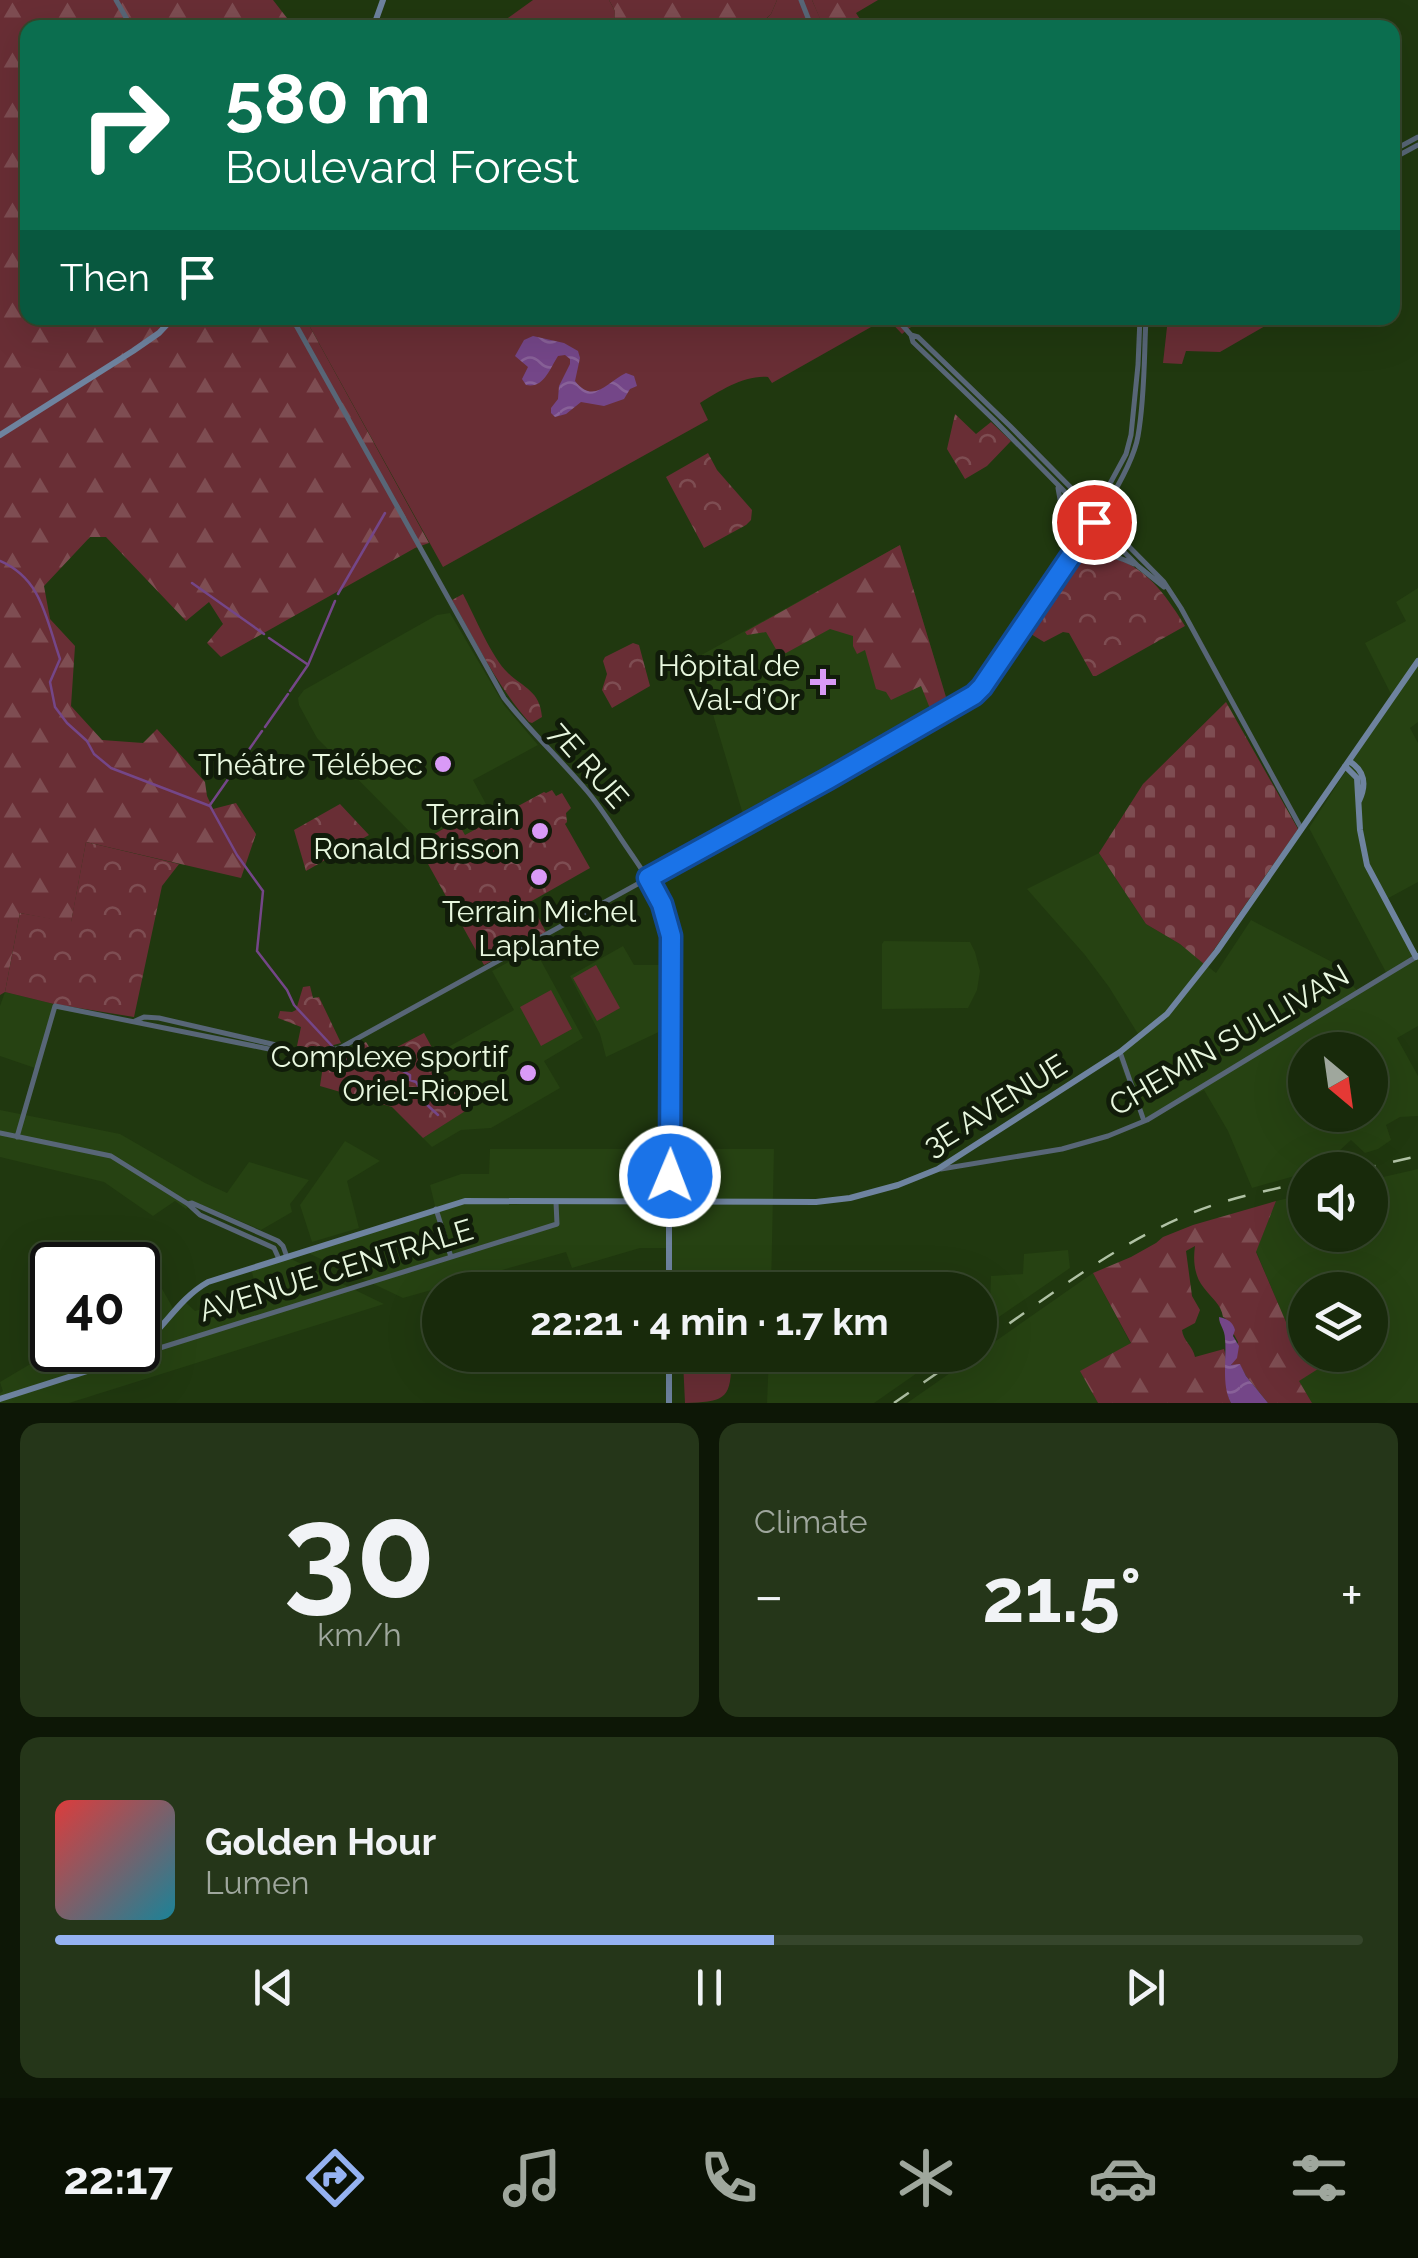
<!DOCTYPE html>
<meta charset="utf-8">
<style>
body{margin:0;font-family:Raleway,sans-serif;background:#253619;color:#f1f3f6;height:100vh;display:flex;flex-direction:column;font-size:38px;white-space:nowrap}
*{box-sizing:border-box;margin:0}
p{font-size:32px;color:#9fa79d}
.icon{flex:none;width:55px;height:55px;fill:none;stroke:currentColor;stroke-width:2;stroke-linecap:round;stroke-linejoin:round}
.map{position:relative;height:1403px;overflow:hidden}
.side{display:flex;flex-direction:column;gap:20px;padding:20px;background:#0d1706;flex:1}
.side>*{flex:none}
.banner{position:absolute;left:20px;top:20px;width:1380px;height:305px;border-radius:20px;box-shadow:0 10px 40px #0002,0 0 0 2px #36462c;background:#0b6e4f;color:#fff;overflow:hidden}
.needle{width:65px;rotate:151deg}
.controls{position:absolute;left:1288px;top:1032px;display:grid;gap:20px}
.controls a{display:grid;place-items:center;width:100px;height:100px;border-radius:50%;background:#182a0b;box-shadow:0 10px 40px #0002,0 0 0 2px #36462c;font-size:50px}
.speed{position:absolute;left:30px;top:1242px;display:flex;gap:20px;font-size:50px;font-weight:700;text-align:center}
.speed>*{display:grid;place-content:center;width:130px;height:130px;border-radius:50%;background:#182a0b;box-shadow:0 10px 40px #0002,0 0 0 2px #36462c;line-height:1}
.speed .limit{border:5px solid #111;border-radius:15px;background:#fff;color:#111}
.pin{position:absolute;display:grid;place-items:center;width:85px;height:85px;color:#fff;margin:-42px;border:5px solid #fff;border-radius:50%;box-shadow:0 2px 10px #0007}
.me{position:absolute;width:110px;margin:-55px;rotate:1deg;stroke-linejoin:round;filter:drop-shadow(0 0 8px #0008)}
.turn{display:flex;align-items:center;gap:35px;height:210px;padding:0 40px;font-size:45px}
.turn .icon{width:130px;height:130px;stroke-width:2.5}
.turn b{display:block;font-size:70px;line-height:85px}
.then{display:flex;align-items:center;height:95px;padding:0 40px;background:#0003;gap:20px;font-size:38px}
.big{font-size:75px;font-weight:700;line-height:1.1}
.side .card{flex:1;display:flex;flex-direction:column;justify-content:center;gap:15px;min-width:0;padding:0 35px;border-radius:20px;background:#253619}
.side .dial{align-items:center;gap:0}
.dial b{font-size:130px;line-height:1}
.song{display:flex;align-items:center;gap:30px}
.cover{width:120px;height:120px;border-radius:15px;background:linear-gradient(135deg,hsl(0 70% 55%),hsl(190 70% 35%))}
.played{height:10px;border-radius:5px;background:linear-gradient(90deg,#95b2f1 55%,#36462c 55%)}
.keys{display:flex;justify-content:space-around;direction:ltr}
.heat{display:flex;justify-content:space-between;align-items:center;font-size:55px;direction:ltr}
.side .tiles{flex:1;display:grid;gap:20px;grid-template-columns:1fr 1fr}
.card:last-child{grid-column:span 2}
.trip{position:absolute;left:422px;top:1272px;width:575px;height:100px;border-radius:50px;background:#182a0b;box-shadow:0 10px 40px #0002,0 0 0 2px #36462c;font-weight:700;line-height:100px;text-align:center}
.tab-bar{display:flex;height:160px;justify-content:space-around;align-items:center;background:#0a1104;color:#9fa79d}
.tab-bar .icon{width:70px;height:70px}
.tab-bar .active{color:#95b2f1}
.tab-bar b{font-size:45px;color:#f1f3f6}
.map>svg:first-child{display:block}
.built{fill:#264212;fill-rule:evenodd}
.grass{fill:#692e35}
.forest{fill:url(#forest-firs)}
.cemetery{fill:url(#cemetery-stones)}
.park{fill:url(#park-crowns)}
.water{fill:url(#water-waves)}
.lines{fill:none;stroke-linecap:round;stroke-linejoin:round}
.stream{stroke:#744688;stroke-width:2.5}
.tertiary{stroke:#586677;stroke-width:5}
.secondary{stroke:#6e839f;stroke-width:6}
.rail{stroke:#b0c2a5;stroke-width:2.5;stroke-dasharray:18 18;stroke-linecap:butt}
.route-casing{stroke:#114b97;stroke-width:25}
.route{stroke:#1a73e8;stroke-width:18}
.poi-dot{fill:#d99af7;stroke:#111c0a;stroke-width:4}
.labels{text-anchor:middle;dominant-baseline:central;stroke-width:10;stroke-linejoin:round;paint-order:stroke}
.poi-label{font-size:30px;fill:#e8f7df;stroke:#111c0a;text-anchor:end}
.street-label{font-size:30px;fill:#e8f7df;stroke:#111c0a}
</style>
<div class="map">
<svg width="1418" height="1403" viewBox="0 0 1418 1403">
<defs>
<pattern id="forest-firs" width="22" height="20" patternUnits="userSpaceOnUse" patternTransform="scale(2.5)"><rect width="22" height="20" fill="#692e35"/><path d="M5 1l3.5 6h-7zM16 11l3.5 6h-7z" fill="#7e4d52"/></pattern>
<pattern id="cemetery-stones" width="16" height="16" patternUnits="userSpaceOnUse" patternTransform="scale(2.5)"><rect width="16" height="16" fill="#692e35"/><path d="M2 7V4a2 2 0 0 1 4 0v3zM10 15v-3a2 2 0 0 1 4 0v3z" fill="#7e4d52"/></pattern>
<pattern id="park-crowns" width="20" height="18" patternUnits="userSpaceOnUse" patternTransform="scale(2.5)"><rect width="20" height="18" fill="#692e35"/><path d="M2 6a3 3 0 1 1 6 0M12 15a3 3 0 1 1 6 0" fill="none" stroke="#7e4d52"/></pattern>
<pattern id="water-waves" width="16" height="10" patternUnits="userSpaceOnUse" patternTransform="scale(2.5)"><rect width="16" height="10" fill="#744688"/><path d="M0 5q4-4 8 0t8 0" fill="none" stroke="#886198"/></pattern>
</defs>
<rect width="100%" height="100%" fill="#20380f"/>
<path class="built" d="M900,545l49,162 -204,114 -49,-163z
M1418,588v134l-8,6 8,15v139l-35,19 35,56v69l-21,12 21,38v40l-18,1 -14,8 5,15 -13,9 -13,4 -14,-13 -13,12 -3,12 -20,6h-10v3l-53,15 -24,-57 -24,-41 -61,34 -27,-72 22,-18 -29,-47 -24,-32 -58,-66 72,-36 47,71 34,20 36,29 35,-53 81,42 27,31 29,-17 -79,-148 84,-130 -28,-55 41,-22 -10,-19zM1305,1050h65v65h-65z
M450,613l54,92 34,40 -65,35 21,39 -29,16 -9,-14 -39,23 -5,-10 -95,-96 -18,-33 -1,-7 6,-8 55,-31 78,-44z
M884,941l86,1 5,10 5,19 -3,19 -9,18 -86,1v-65z
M623,946l11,19h32l-1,64 -59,28 -6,-23 -30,-58z
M534,948l49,90 -39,23 16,27 -69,40 -30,2 -29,17 -9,-9 46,-30 -11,-21 -15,1 -16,-29 87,-49 -22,-39z
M5,992l49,12 -19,64 -35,-12v-50z
M0,1110l120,24 85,49 22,10 22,-31 60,18 -19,24 2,8 -31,18 -68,-29 -7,8 -11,-8 -22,15 -49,-34 -104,-25z
M345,1141l35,20 -33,20 12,47 -47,14 -12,-37z
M490,1149h284l-3,141h-101l1,-42h-31l-68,20 -6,-16 -163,46 -97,-46 130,-42 -6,-25 31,-11h28z
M1418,1169v234h-106l-15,-24 42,-24h31v-65h-65v42l-13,5 -36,-86 20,-50 29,-7v41h65v-55z
M1068,1250l2,18 -90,62v-25l10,-1 1,-28 32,-2 1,-20z
M287,1257l97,47 -315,99h-69v-10l3,-2 -3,-9 54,-32h84v-50l23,-13 13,23 9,-10 12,11 62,-19 -6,-24z
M1093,1273l38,71 -50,27 17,32h-191l69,-48h4v-3z
M769,1355h174l-69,48h-107z"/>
<path class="grass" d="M533,0h76l6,11 -1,16 -120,1z
M777,0h35l12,27 -67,1 14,-14z
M305,318h614l-8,9 -9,7 -15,-16 -115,65 -4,-6c-24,-2 -48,14 -68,26l8,17 -265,147z
M1168,318h111l-59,34 -34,-1 -4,13 -19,-1z
M596,965l24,43 -23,13 -24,-43z
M551,990l21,39 -31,17 -21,-39z
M689,1355l42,4c1,41 -7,43 -46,44l-2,-42z"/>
<path class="forest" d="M0,0h273l21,27 -266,1v290h277l124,225 -14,5 -194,109 -14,-14 16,-19 -14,-22 -23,19 -80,-84h-16l-46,49 6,33 25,27 -4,60 31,34 41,3 14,-14 48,53 2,14 6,13 23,-6 20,31 -15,44 -155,-36 -15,81 -51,-10 -15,79 -5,3z
M609,0h168l-6,14 -14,13 -143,1 1,-17z
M812,0h66l-22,13 9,14 -41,1z
M900,545l49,162 -16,9 -12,-30 -30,14 -5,-8 -10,-3 -11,-39 -8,4 -4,-8v-10l-23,-7 -44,24 -9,-2 -11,-19 -19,3 -2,-3z
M1276,1201l-20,51 36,84 13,-4v23h35l-41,26 13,22h-44l-22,-27 -6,-11 -9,1 7,-24 -13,-24 -2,-1c-2,-13 -11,-18 -19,-29 -10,-12 -11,-28 -9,-42l-9,5 6,45 8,14 -5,13 -13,7c1,11 11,16 13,27l29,-8c5,17 -1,38 7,54h-133l-18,-32 51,-28 -38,-70 38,-16 25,-14 7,-6 30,-12z"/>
<path class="cemetery" d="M1226,702l72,127 -94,135 -24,-20 -34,-20 -47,-71 44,-69z"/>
<path class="park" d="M955,414l21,20 15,-12 20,19 -24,25 -22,13 -18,-30z
M708,453l9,17 35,40 -1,10 -5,5 -42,23 -38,-71z
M1087,557c10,1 22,0 32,3 30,10 50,40 66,66l-89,50h-3l-24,-43 -6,-1 -19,10 -18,-11 44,-65z
M463,594c11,21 29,64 45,79 16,15 32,18 34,44l-10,6 -3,-1c-32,-36 -53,-80 -77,-122z
M633,643l6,2 11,41 -38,22 -10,-18 5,-16 -4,-13 2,-4z
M552,790l4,6 6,-3 9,15 -5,5 1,9 -2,2 25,44 -60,34 16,30 -62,33 -67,-121 40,-23 8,14 79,-43 2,1z
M340,804l29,31 -63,36 -12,-41z
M86,842l93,22 -17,22 -28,131 -80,-13 -49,-12 15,-79 51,9z
M310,986l3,12 6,-1 22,46 -22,6 -22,-3 4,-19 -23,-9 2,-7 12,1 4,-2 7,-23z
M424,1033l12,22 -9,5 16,27h15l12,21 -47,30 -31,-31 -72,-21 5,-34 21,-7 4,6 16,-9 10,16z"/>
<path class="water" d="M533,336l31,7 14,8 2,7 -5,23c19,24 32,1 51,-8l8,3 3,10 -7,3 -6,10 -20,7 -23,-4 -15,12 -11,3 -4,-4v-5l7,-9 1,-13 11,-22v-5l-5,-4 -7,1c-8,12 -14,33 -32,29l-4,-6 6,-12 -13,-11 9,-16z
M1219,1317c9,2 14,5 16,13l-2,6 6,10 -2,12 -6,7 9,-1 6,12 22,27h-37c-10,-19 -4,-44 -6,-64 0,-10 -6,-14 -6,-22z"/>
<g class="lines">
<path class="stream" d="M0,561c42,18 46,58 60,98l-10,23 5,25 12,16 20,18 7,13 17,14 99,38 27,49 26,36 -6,60 30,39 7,15 39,42
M192,583l72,51
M338,594l47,-81
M269,638l38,26
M290,691l18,-26 27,-64
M265,727l23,-33
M248,751l14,-20
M235,769l10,-14
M210,805l21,-30
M337,1052l6,8 25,6 7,-2 26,6 9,5v5l6,2 4,7 3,1v11l15,14"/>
<path class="tertiary" d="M116,0l16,28
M801,0l11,28
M1392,151l26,-14
M1392,159l26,-14
M292,318l212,380c26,33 56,61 83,93 17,20 30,43 45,64 19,28 38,55 40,91l-3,255
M896,318l15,17 2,7 81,78 144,146 26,21
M911,335l7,2 92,89 154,156 17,26 120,220
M1058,488l11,62
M1069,563c21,-15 44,-9 65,1
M1056,579c24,-31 76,-106 82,-143 7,-39 6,-80 8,-118
M135,1021l9,-4 15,1 130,30
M1120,1052l24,69
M0,1133l111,23 77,48 12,11 74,33 5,11
M17,1137l38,-131 219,44 51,2 15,-4 488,-269 146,-84 8,-8 112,-174 32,-59 5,-19 7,-70 2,-47
M941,1169l121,-20 46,-13 39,-16 269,-163
M188,1204l4,-1 86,38 5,5 4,11
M436,1209l15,48
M131,1357l426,-133 -1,-22"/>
<path class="secondary" d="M373,28l10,-28
M0,435l133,-84 26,-18 14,-15
M1349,761c16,10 18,23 10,40
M1345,766l12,12 3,52 7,35 49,92 2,-1
M669,1290v-89
M138,1349c26,-20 40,-50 70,-67l257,-81 351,1 34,-4 48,-13 40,-16 182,-117 47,-38 50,-63 201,-290
M669,1355v48
M0,1399l128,-41 8,-8"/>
<path class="rail" d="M1358,1170l60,-14
M980,1344c68,-47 135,-100 212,-131 36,-15 75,-22 113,-31
M894,1403l69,-48"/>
</g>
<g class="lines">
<defs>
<path id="route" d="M670,1176l1,-240 -9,-32 -14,-26 180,-99 146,-84 8,-8 112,-165"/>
</defs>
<use href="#route" class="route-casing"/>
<use href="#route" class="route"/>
</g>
<g class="poi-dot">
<path d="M818 667h10v10h10v10h-10v10h-10v-10h-10v-10h10z"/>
<circle cx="443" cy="764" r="10"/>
<circle cx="540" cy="831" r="10"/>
<circle cx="539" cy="877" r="10"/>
<circle cx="528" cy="1073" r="10"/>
</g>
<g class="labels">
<g class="poi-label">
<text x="800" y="665">Hôpital de<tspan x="800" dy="34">Val-d’Or</tspan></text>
<text x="423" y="764">Théâtre Télébec</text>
<text x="520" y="814">Terrain<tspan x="520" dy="34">Ronald Brisson</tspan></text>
<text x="539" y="911" text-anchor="middle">Terrain Michel<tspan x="539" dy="34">Laplante</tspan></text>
<text x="508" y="1056">Complexe sportif<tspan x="508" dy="34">Oriel-Riopel</tspan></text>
</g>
<g class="street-label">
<text transform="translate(589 765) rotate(49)">7E RUE</text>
<text transform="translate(1229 1040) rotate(-30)">CHEMIN SULLIVAN</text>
<text transform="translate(995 1105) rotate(-32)">3E AVENUE</text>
<text transform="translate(336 1270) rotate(-17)">AVENUE CENTRALE</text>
</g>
</g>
</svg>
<div class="controls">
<a><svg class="needle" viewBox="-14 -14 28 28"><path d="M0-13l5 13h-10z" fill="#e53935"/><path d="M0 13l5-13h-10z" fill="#9fa79d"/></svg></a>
<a><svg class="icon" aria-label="sound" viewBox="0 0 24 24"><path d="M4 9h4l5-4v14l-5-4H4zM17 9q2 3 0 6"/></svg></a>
<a><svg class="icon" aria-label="layers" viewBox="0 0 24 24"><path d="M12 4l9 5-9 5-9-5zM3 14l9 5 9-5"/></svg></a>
</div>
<div class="speed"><div class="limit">40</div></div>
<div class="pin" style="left:1094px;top:522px;background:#d93025"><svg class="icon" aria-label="arrive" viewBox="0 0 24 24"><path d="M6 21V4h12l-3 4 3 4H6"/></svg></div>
<svg class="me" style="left:670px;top:1176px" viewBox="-20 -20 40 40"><circle r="17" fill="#1a73e8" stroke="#fff" stroke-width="3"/><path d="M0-11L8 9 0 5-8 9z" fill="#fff"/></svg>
<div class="trip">22:21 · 4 min · 1.7 km</div>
<div class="banner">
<div class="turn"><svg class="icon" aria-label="right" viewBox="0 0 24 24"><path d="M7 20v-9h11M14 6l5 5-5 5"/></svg><div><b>580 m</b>Boulevard Forest</div></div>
<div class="then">Then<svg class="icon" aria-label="arrive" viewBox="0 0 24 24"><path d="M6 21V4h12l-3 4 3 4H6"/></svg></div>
</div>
</div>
<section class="side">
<div class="tiles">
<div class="card dial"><b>30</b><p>km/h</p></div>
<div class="card"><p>Climate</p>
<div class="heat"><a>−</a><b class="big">21.5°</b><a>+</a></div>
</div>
<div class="card">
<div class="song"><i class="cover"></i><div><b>Golden Hour</b><p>Lumen</p></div></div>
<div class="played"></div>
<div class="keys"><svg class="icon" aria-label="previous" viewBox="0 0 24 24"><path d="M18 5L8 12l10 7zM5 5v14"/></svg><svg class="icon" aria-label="pause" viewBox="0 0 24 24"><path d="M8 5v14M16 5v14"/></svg><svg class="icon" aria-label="next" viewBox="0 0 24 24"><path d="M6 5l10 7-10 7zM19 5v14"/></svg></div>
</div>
</div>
</section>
<nav class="tab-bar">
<b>22:17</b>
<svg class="icon active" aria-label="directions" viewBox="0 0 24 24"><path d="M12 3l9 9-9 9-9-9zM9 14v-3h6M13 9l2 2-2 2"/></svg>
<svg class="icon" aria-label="music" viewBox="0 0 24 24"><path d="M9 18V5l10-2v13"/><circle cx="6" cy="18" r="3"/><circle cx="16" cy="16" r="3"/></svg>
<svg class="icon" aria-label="phone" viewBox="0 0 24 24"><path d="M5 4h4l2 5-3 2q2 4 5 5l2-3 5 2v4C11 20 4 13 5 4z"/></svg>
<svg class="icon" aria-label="climate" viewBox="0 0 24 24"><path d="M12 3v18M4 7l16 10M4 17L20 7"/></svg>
<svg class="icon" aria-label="car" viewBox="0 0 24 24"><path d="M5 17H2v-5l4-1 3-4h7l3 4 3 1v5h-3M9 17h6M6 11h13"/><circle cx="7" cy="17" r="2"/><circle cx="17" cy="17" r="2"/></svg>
<svg class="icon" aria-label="filters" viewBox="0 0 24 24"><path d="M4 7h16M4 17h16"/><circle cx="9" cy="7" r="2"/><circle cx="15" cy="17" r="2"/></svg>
</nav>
